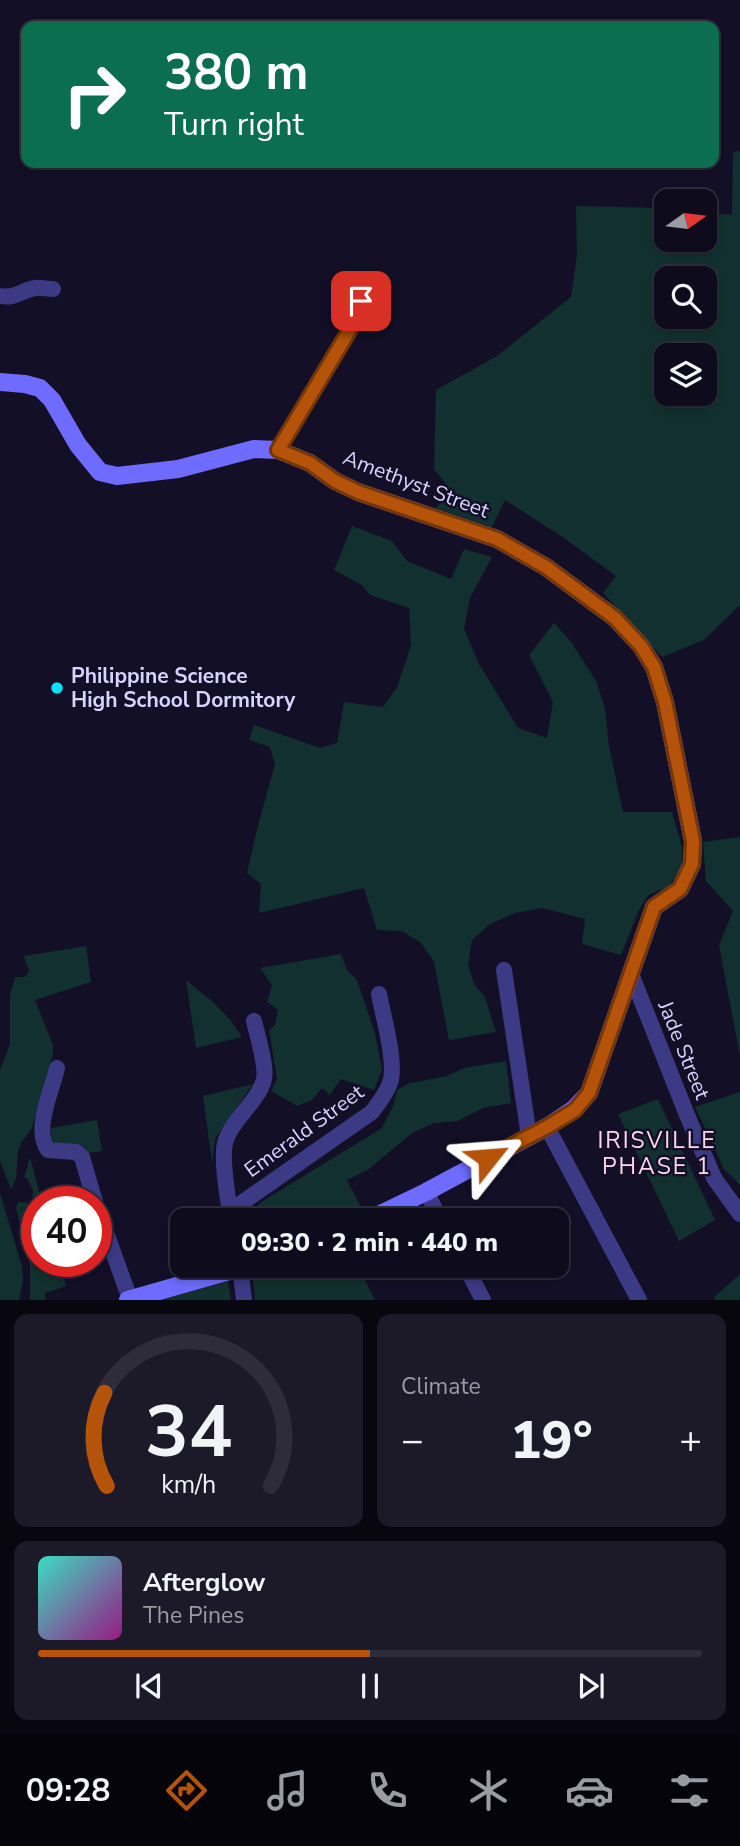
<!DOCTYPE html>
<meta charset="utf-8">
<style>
body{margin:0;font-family:"Nunito Sans",sans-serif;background:#1c1929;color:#f1f3f6;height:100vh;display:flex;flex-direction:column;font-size:26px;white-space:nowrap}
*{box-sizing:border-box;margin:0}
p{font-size:23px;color:#9b9ba3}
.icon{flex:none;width:38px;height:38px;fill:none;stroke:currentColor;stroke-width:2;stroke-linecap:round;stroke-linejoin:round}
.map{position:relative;height:1300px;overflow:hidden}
.sheet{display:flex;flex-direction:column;gap:14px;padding:14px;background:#08060f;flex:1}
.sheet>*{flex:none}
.hud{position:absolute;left:21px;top:21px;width:698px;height:147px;border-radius:14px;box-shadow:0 4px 10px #0003,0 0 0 2px #2e2b3b;background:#0b6e4f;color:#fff;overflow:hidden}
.needle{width:46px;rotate:76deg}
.fabs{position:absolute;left:654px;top:189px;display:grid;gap:14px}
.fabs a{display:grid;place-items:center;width:63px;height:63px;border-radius:14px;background:#0e0b1c;box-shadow:0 4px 10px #0003,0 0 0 2px #2e2b3b;font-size:35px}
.speed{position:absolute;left:21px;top:1186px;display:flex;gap:14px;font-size:35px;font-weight:700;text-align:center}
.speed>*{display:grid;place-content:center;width:91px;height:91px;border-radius:50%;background:#0e0b1c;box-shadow:0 4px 10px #0003,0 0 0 2px #2e2b3b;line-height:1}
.speed .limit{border:10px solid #d22;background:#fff;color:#111}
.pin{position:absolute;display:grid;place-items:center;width:60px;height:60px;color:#fff;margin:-30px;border-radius:14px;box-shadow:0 4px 10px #0006}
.me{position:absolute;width:77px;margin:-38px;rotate:62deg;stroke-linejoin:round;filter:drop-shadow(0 0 5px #0008)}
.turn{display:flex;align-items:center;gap:24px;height:147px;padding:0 28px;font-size:32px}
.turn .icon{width:91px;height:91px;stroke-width:2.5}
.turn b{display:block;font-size:49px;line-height:60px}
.big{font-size:52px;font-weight:800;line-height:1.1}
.sheet .card{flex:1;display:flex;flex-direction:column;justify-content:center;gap:10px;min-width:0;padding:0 24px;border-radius:14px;background:#1c1929}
.sheet .dial{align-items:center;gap:0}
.dial svg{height:182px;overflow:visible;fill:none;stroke:#2e2b3b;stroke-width:7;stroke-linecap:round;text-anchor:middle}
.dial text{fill:#f1f3f6;stroke:none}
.song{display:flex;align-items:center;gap:21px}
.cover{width:84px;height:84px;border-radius:10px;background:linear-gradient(135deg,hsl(170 70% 55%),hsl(310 70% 35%))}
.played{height:7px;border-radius:4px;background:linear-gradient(90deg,#b45309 50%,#2e2b3b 50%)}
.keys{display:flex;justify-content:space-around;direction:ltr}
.heat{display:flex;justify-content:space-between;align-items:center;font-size:38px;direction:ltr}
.sheet .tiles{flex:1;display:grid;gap:14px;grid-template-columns:1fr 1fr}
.card:last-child{grid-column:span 2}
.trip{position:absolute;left:170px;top:1208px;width:399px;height:70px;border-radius:14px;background:#0e0b1c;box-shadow:0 4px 10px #0003,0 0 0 2px #2e2b3b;font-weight:800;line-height:70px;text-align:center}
.tabs{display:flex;height:112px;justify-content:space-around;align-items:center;background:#06040b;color:#9b9ba3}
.tabs .icon{width:49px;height:49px}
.tabs .on{color:#b45309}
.tabs b{font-size:32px;color:#f1f3f6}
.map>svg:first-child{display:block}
.green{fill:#12302f;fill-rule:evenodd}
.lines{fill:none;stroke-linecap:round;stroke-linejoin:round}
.street{stroke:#3d3a85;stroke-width:16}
.secondary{stroke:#6f6bff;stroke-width:18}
.route-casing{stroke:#753606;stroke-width:18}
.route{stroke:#b45309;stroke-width:12}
.poi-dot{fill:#00e5ff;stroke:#130f26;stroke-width:2.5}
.labels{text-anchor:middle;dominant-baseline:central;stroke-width:5;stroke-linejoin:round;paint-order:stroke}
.street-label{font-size:21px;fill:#d9d4ff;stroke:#130f26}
.poi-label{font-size:21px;font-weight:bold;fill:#d9d4ff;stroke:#130f26;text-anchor:start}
.neighbourhood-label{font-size:23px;letter-spacing:2px;fill:#ffd6f0;stroke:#130f26}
</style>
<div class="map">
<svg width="740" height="1300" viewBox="0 0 740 1300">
<rect width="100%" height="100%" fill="#130f26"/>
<path class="green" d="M740,151v454l-36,35 -42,17 -59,-64 13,-17 -52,-38 -59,-38 -13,27 -57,-19 17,-16 -18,-23 2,-79 61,-34 74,-59 6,-42 -1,-49 91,2v32h38v-28l27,3 1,-63zM667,278h38v39h-38zM667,355h38v39h-38z
M352,526l40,15 15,20 44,18 13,-30 28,8 -22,41 -6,31 15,35 39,64 29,10 6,-36 -24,-47 25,-32 18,20 24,38 9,27 4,38 14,66h49l10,35 1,20 -15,20 -20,8 -10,17 -17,43 -39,-11 3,-25 -43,-11 -27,5 -25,11 -18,16 -4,25 6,19 11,13 11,35 -47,8 -15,-78 -13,-19 -19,-12 -25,-1 -13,-42 -105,25 2,-29 -14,-11 10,-44 18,-65 -5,-17 -21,-7 5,-15 66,23 17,-5 7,-41 39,5 14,-20 14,-42 -2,-37 -39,-13 -8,-10 -28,-15z
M740,837v219l-21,-111 14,-34 -27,-30 -3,-39z
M86,946l5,36 -56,18 18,45v9l-21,74 -11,15 -3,9 -2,27 -5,10 -11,-28v-91l10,-26v-49l5,-18h10l4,-6 -5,-15z
M341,954l6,16 10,10 18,53 7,37 -8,20 -33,-11 -11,16 -8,-7 -10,12 -15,6 -26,-15 6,-12 -8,-49 6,-5 3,-15 -11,-8 5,-17 -12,-17z
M186,980l27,22 18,19 11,16 -46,11z
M506,1061l5,42 -28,5 -25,13 -24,2 -22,10 -43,36 -22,11 16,31 -20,9h-78l-7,-16 124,-76 12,-24 3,-14 10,-6 40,-8 17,-8z
M253,1084l-38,55 -3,24 -9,-67z
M740,1092v93l-16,-16 -29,-62z
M658,1099l57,121 -36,21 -61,-127z
M97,1120l5,31 -14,2 -5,-7 -25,-1 -6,-4 -1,-13z
M30,1157l12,45h-5v60h22l7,24 -21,7 1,7h-16v-34l-14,-58 2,-6 14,1 1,-12 -6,-13h-3z
M0,1193l22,73 1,14 -4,20h-19z
M297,1265h60l18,35h-120l-2,-20 2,-3z
M740,1274v26h-24l-2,-3z
M228,1281l3,19h-69z"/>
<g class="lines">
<path class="street" d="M0,296c16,3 22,-6 35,-8 5,-1 12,1 18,1
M278,450l80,-134 3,-15
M504,970l25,166
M631,974l56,141 27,63 26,36
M57,1068c-5,23 -24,61 -9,82l28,2 6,5 13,45
M547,1127l92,173
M426,1192l15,28
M96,1205l34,94
M230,1211l142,-99c7,-9 14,-18 18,-29 7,-20 -7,-67 -11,-89
M231,1218c-3,-19 -10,-57 -6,-75 6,-23 34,-42 39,-64 3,-12 -7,-45 -10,-58
M240,1265l4,35
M465,1265l18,35"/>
<path class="secondary" d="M0,382l25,2 15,4 12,12 26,45 22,27 17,4 61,-7 76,-20 24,1 32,13 25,18 23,11 139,47 49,28 69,51 26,28 13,21 11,35 28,139 -1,23 -12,25 -26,18 -65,186 -15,16 -27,18 -121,65 -58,28
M128,1300l122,-35"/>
</g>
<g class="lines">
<defs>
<path id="route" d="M361,301l-3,15 -80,134 32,13 25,18 23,11 139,47 49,28 69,51 26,28 13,21 11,35 28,139 -1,23 -12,25 -26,18 -65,186 -14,17 -28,17 -59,31"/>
</defs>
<use href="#route" class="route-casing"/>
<use href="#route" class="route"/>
</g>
<circle class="poi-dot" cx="57" cy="688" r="7"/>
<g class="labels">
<g class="street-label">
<text transform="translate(416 484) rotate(21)">Amethyst Street</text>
<text transform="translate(684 1050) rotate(68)">Jade Street</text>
<text transform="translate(304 1131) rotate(-36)">Emerald Street</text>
</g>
<g class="poi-label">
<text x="71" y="676">Philippine Science<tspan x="71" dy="24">High School Dormitory</tspan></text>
</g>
<g class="neighbourhood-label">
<text x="657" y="1140">IRISVILLE<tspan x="657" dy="26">PHASE 1</tspan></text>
</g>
</g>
</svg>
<div class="fabs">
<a><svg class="needle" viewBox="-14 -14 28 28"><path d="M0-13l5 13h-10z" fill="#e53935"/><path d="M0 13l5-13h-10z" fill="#9b9ba3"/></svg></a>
<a><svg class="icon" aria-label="search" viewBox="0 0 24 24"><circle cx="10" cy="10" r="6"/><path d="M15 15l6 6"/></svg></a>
<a><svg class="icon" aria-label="layers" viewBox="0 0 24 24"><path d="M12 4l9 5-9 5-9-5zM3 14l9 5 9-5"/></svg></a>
</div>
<div class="speed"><div class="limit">40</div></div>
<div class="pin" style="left:361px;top:301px;background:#d93025"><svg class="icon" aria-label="arrive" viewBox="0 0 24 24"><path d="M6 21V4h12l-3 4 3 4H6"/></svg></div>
<svg class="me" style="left:488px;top:1158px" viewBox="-20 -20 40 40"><path d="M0-17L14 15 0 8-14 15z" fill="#b45309" stroke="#fff" stroke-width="4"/></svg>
<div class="trip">09:30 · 2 min · 440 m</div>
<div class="hud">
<div class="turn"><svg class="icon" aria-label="right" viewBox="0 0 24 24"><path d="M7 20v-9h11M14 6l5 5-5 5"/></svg><div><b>380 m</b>Turn right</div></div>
</div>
</div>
<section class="sheet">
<div class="tiles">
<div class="card dial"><svg viewBox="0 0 100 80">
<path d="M14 69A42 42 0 1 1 86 69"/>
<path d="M14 69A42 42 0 0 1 13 28" stroke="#b45309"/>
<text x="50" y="56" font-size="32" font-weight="700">34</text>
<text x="50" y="72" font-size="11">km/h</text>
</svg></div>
<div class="card"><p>Climate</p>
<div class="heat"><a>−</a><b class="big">19°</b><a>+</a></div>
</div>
<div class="card">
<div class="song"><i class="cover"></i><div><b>Afterglow</b><p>The Pines</p></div></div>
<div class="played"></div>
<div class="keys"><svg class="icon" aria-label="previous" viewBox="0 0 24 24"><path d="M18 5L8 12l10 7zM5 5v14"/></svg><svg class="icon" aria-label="pause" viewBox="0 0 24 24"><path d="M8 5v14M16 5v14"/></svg><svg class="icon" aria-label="next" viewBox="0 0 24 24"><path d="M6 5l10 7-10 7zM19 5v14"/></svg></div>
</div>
</div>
</section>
<nav class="tabs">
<b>09:28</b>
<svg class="icon on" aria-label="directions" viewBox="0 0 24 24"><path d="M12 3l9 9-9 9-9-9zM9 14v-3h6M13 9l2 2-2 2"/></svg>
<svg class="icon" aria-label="music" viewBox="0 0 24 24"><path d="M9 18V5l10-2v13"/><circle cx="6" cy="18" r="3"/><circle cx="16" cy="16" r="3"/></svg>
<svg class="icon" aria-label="phone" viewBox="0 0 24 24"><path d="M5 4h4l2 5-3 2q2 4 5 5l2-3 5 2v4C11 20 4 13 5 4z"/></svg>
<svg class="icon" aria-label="climate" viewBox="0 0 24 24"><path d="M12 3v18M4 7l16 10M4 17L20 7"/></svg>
<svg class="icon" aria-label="car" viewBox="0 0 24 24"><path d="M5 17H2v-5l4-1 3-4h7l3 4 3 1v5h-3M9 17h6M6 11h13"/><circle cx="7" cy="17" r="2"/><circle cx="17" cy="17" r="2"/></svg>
<svg class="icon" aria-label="filters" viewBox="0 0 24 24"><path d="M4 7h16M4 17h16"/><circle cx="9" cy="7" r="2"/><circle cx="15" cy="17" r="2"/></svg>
</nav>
